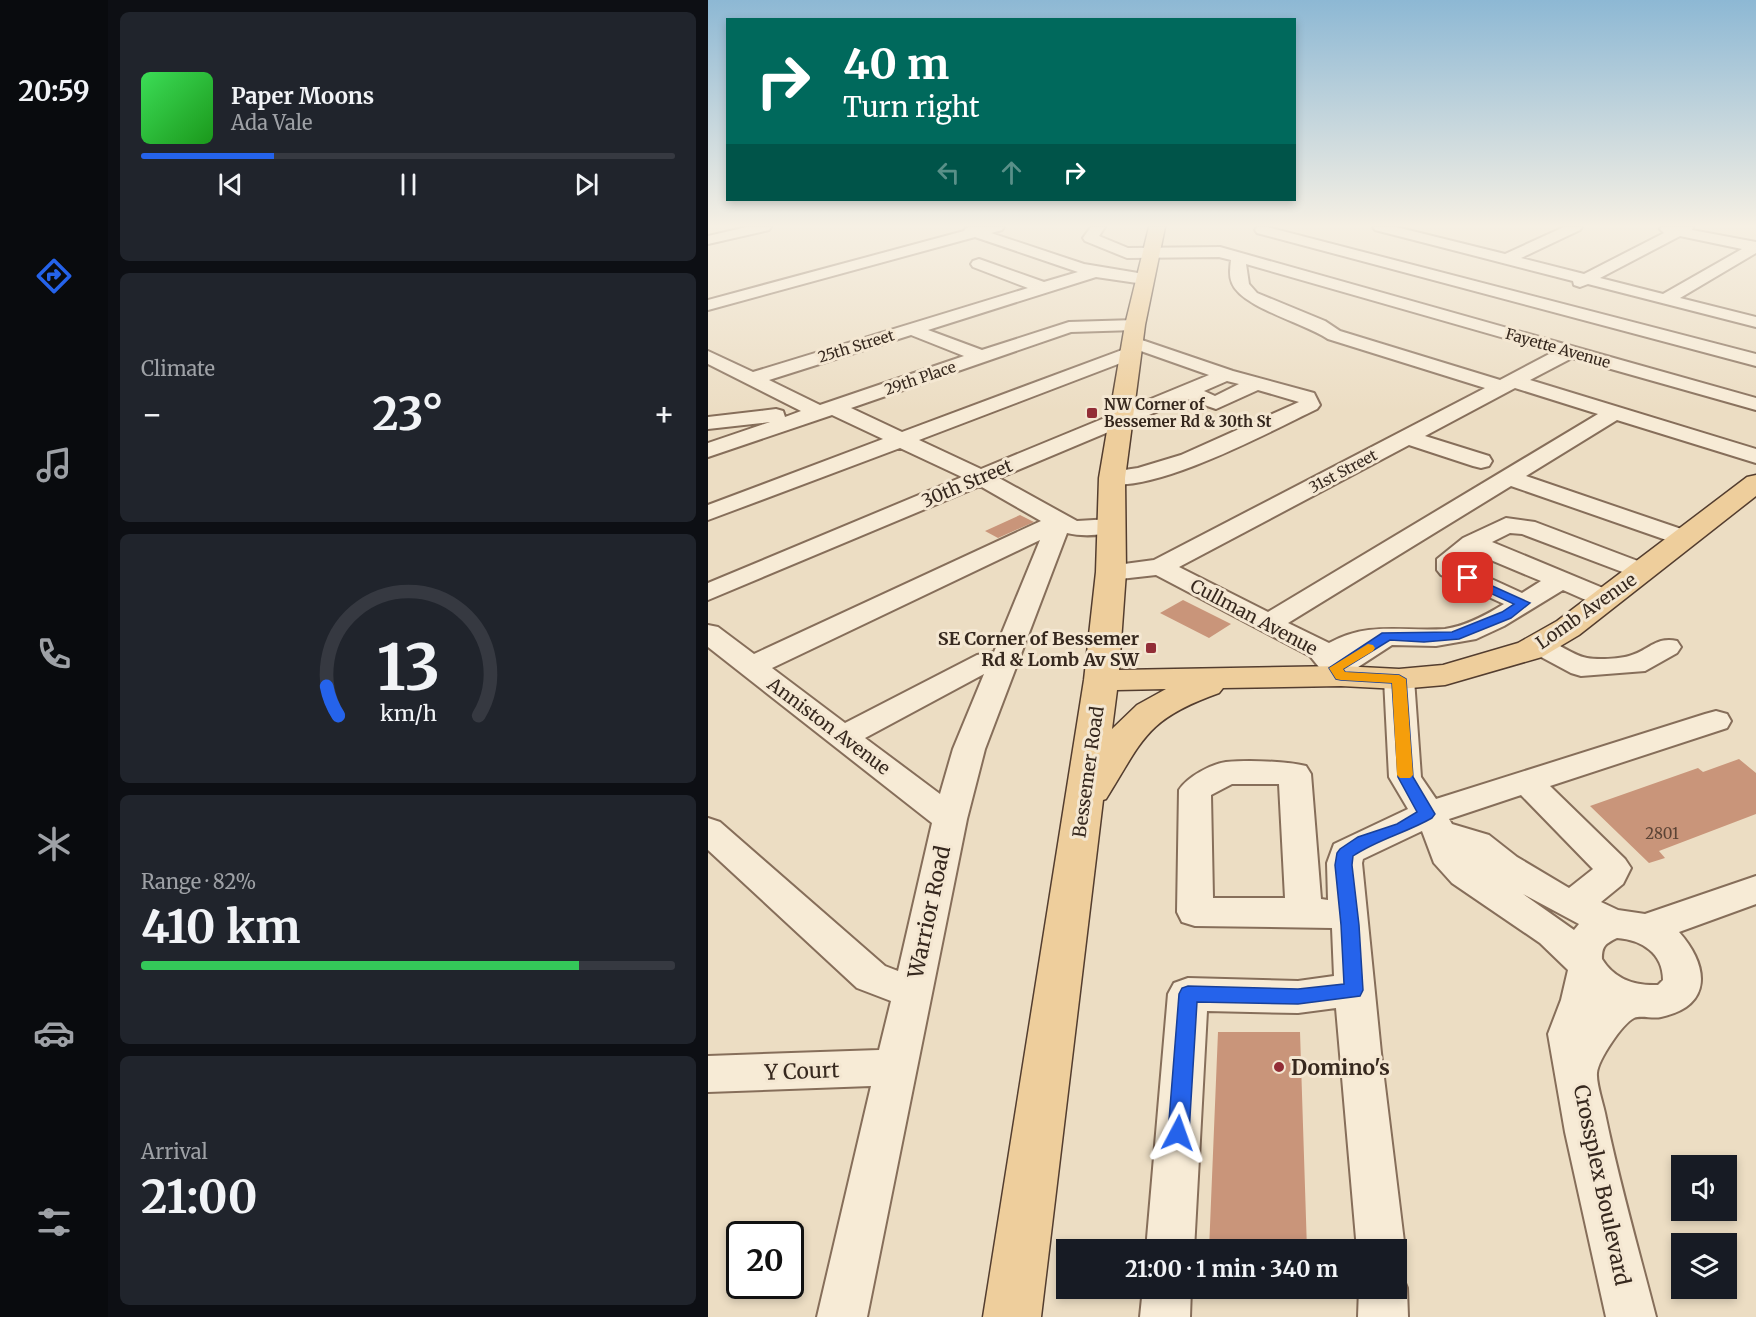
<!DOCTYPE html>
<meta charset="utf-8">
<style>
body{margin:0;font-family:Merriweather,serif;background:#20242c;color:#f1f3f6;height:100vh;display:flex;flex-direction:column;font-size:22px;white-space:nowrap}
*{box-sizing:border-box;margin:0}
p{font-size:20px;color:#9ea1a6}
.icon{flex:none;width:33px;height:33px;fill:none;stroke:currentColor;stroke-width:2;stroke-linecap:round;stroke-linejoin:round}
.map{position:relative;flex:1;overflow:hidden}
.panel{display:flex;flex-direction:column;gap:12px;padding:12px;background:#0d0f14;width:600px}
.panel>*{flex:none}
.guide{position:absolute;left:18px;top:18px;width:570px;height:183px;border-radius:0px;box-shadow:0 3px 9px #0003;background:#00695c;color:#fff;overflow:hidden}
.fabs{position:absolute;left:963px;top:1155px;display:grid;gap:12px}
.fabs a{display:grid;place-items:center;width:66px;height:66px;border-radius:0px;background:#171b24;box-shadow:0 3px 9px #0003;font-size:30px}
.speed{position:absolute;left:18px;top:1221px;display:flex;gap:12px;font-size:30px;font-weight:700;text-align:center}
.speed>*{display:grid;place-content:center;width:78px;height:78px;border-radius:50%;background:#171b24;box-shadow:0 3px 9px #0003;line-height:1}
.speed .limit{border:3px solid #111;border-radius:9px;background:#fff;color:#111}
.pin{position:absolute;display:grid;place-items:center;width:51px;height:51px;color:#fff;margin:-26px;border-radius:12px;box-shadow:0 3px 9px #0006}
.me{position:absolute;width:66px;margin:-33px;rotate:4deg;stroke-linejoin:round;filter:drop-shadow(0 0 4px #0008)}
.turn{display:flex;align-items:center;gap:21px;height:126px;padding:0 18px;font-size:27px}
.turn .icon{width:78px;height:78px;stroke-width:2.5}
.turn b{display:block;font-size:42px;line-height:51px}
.lanes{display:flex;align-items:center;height:57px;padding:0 18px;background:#0003;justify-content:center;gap:30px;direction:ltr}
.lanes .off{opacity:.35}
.big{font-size:45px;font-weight:700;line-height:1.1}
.panel .tile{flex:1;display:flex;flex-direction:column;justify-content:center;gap:9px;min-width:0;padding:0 21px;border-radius:9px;background:#20242c}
.panel .dial{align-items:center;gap:0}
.dial svg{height:156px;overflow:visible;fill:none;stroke:#363941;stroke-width:7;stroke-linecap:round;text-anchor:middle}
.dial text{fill:#f1f3f6;stroke:none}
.song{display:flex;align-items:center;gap:18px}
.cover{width:72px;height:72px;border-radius:9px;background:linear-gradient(135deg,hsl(130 70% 55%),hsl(120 70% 35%))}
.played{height:6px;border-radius:3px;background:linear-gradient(90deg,#2563eb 25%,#363941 25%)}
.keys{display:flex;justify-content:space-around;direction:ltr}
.heat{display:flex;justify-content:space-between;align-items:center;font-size:33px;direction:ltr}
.charge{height:9px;border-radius:4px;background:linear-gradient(90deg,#34c759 82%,#363941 0)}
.trip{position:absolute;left:348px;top:1239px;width:351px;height:60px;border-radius:0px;background:#171b24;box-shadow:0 3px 9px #0003;font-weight:700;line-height:60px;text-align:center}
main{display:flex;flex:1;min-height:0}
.dock{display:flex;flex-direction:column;width:108px;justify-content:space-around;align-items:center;background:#090b0e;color:#9ea1a6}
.dock .icon{width:42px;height:42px}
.dock .on{color:#2563eb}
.dock b{font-size:27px;color:#f1f3f6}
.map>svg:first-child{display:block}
.building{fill:#c9957a}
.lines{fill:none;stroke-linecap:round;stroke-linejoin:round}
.minor-casing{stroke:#866e5a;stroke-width:4}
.major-casing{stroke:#533d2f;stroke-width:3}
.minor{fill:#f7ebd6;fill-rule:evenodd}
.major{fill:#eece9c;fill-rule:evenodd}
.route{fill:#2563eb;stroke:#184099;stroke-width:1.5}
.slow{fill:#f59e0b}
.poi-dot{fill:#922d36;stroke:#f4e7d2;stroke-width:2}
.labels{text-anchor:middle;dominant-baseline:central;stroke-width:6;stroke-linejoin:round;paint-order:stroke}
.far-street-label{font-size:15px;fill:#36281e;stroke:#f4e7d2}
.far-poi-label{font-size:15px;font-weight:bold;fill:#36281e;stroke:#f4e7d2;text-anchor:start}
.number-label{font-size:15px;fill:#5b4335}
.street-label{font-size:18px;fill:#36281e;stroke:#f4e7d2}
.poi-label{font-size:18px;font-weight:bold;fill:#36281e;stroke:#f4e7d2;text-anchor:end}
.near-street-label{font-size:21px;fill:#36281e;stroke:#f4e7d2}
.near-poi-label{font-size:21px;font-weight:bold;fill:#36281e;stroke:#f4e7d2;text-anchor:start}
</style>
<main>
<nav class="dock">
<b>20:59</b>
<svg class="icon on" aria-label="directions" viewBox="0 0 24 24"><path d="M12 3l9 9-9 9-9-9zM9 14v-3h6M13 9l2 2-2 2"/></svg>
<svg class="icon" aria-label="music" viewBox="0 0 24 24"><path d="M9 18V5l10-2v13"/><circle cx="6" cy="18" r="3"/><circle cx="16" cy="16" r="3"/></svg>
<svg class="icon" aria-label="phone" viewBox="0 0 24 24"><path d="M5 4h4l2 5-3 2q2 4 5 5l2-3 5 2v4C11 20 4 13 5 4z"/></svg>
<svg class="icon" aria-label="climate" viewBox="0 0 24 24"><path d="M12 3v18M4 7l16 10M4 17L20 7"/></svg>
<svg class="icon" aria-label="car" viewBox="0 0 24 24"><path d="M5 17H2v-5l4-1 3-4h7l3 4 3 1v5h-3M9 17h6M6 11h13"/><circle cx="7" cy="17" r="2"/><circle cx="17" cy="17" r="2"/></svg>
<svg class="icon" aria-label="filters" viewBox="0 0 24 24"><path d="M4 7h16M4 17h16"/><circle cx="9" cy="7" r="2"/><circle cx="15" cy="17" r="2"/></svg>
</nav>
<section class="panel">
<div class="tile">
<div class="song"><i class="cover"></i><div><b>Paper Moons</b><p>Ada Vale</p></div></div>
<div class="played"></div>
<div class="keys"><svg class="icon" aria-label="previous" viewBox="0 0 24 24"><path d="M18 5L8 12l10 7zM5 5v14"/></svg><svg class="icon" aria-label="pause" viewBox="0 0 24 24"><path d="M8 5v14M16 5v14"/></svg><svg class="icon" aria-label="next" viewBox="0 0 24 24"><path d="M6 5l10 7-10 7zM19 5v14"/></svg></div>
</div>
<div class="tile"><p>Climate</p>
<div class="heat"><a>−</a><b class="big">23°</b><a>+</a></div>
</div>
<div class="tile dial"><svg viewBox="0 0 100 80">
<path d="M14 69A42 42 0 1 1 86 69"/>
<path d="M14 69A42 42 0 0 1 8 54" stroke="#2563eb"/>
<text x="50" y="56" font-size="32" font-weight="700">13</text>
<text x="50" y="72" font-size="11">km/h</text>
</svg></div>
<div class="tile"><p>Range · 82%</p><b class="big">410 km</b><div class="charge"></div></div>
<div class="tile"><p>Arrival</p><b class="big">21:00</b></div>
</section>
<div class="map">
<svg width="1048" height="1317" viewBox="0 0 1048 1317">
<rect width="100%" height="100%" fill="#ecddc3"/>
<path class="building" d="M312,515l14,7 -36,16 -13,-7z
M475,600l48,24 -22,14 -49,-25z
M1031,759l17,14v41l-97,37 6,7 -16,5 -59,-57 108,-38 5,4z
M510,1032h82l7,218h-98z"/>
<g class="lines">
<defs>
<path id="minor" d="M39,227h24l-2,3 -61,14v-8z
M263,227h33l-2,3 -11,3 93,31 60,10 8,5 -8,5 -48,-7 -168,53 54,20 87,-28 66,-2 6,1 3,4 -3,4 -6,1 -64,2 -220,76 51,24 228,-85 -6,-5 3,-4 6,-1 100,34 81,22 6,12 -3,4c-46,22 -164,86 -213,74l-3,-5 3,-5 34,-5 43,-13 118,-53 -41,-12 -42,19 -29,-10 -188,79 78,43 34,-2 9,2 3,5 -3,5c-16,4 -37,6 -53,2l-82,216 -18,70 -100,498h-50l54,-231 -163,6v-36l171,-6 12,-49 -34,-13 -149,-138v-32l12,4 165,144 13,5 34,-148 -224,-176v-22l10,2 36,27 287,-133 -61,-35 -272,114v-17l254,-106 -62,-29 -192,72v-15l175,-66 -51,-24 -124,42v-14l62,-21 -62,7v-12l68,-8 7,2 2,6 16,-6 -93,-47v-13l45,21 275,-84 -55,-21 -2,-3 2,-3 6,-2 65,23 34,-10 -103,-35 -267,73v-10l256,-69 2,-3zM203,335l53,21 -144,49 -51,-25zM433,351l68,24 -228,94 -62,-29 220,-84zM519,381l12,3 -24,12 -11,-5zM332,540l-46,112 -17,3 -132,68 -73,-55zM276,674l-31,75 -13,45 -75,-56z
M383,227h14l-6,9 29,12 92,-1 536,151v12l-184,-52 -42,22 226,69v14l-139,-43 -91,56 167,57 3,5 -3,5 -9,2 -9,-2 -164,-57 -223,137 41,20c40,-22 73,-11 116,-14 21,-3 41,-14 59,-25l-63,-29 -4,-5v-11l26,-21 43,-20 29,4 116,44 4,5 -4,5 -9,3 -9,-3 -111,-42 -12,-1 -18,9 123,51 4,6 -4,6 -9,2 -9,-2 -34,-15 -59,36 -28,13 -40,7 -44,-1 -40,26 4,5 -5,6 -10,3 -10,-3 -21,-26 -154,-81 -45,5 -9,-3 -4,-5 4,-5 52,-7 331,-172 -157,-49c-24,-16 -87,-32 -96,-56 -3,-7 -2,-15 -1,-23l-12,-3 -92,1 -42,-17 -2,-3zM538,264l307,88 -53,28 -160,-49 -15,-10 -68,-28 -8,-9zM807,388l83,26 -330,198 -89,-45 230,-122 64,21 8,2 8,-2 3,-5 -3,-5 -64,-20zM766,553l67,28 -19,12 -59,-27v-4z
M549,227h10l489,127v12l-499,-133 -2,-3z
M665,227h23l109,27 59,-27h18l-2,3 -59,28 63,16 80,-41 -4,-4 1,-2h32l-1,3 64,12v11l-76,45 76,19v10l-168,-43 -8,3 -6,-2 -1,-4 -198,-51zM972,236l62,13 -79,45 -63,-16z
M832,637c16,4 31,18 47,21 10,2 32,1 42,-2 19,-5 27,-20 48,-15l4,6 -4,6 -32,18 -64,5 -10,-3 -41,-22 -4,-6 4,-6z
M691,670l10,3 5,6 7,98 15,22 269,-85 11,-3 11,3 4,7 -4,7 -177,58 75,73 6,9 -8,16 -22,18 17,8 27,4 111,-38v28l-77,28c30,34 34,74 -18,85 -8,2 -20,-2 -27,1 -12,6 -36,42 -37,55 -1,11 7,33 9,45 14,67 33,133 50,199h-50l-41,-185 -17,-98 13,-34 7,-30 -28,-27 -88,-60 -18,-20 -12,-32 -59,28 -1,4 19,190 24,197 -7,17 -2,-17h-39l-21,-242 -38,5 -91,-2 -13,239h-48l22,-256 6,-11 14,-5 110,3 36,-5 -2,-48 -137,-2 -13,-4 -5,-10 2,-122c8,-13 32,-26 47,-28 22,-2 60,-1 80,4l5,8 10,125 7,1 -1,-37 7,-19 74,-35 -19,-32 -5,-98 5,-6zM524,784h47l6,114h-72l-2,-103zM813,795l72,74 -24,19 -52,-31 -28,-22 -37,-11 -3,-5zM815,894l56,30 -5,6zM909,938c25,2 46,15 46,42l-5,5c-22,1 -43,-5 -56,-26 0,-13 3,-15 15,-21z
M688,1269l4,2 7,17 1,29h-50l1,-29h37z
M435,1288h48l-1,29h-50z"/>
<path id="major" d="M441,227h16l-20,98 -20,153 1,94 -7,98 222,-4 58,3 44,-4 75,-22 39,-22 190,-144 9,-2v21l-177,139 -37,22 -97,28 -46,4 -58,-3 -118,2 -4,5c-73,26 -75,45 -113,106l-3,1 -62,517h-58l101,-637 12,-108 3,-94 26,-153zM458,689l-29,16 -25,24 5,-39z"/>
</defs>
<use href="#minor" class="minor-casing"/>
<use href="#major" class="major-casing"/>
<use href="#minor" class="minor"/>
<use href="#major" class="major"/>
</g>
<linearGradient id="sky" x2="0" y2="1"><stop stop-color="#8db8d4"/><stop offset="0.55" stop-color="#f6f0e4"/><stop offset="1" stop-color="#f6f0e4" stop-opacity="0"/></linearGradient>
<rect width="1048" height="411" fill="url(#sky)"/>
<path class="route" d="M760,575l62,28 -19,15 -52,21 -35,3 -34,-2 -47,29 2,3 54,3 7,4 7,98 22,37 -3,4c-26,15 -54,21 -79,38l-1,9 7,60 4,65 -3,6 -62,8 -101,-2 -8,131 -3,7 -8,3 -7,-3 -3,-7 11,-139 3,-6 6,-2 110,3 46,-5 -3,-59 -6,-60 2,-12 3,-4 18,-12 39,-13 20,-12 -19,-35 -6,-94 -51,-3 -5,-1 -7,-11 53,-35 70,-1 50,-20 12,-8 -50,-23 -2,-3z"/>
<path class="slow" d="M660,644l5,1 2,3 -2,3 -30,18 2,3 54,3 7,4 7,96 -3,3h-10l-3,-3 -5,-92 -51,-3 -5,-1 -7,-11z"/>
<g class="poi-dot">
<rect x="378" y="407" width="12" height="12" rx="3"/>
<rect x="437" y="642" width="12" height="12" rx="3"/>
<circle cx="571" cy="1067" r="6"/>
</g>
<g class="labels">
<g class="far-street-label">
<text transform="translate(148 346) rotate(-17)">25th Street</text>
<text transform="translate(850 348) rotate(16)">Fayette Avenue</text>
<text transform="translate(212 378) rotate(-19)">29th Place</text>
<text transform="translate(635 471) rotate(-28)">31st Street</text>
</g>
<g class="far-poi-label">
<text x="396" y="404">NW Corner of<tspan x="396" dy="17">Bessemer Rd &amp; 30th St</tspan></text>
</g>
<g class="number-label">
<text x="954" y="833">2801</text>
</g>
<g class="street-label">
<text transform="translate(259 483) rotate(-23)">30th Street</text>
<text transform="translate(878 611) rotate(-35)">Lomb Avenue</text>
<text transform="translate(546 617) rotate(28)">Cullman Avenue</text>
<text transform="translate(121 726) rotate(37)">Anniston Avenue</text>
<text transform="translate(380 772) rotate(-82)">Bessemer Road</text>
</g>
<g class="poi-label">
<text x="431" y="638">SE Corner of Bessemer<tspan x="431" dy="21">Rd &amp; Lomb Av SW</tspan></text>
</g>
<g class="near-street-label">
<text transform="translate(221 912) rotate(-78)">Warrior Road</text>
<text transform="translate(94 1071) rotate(-2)">Y Court</text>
<text transform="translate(894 1185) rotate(78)">Crossplex Boulevard</text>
</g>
<g class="near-poi-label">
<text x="583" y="1067">Domino's</text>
</g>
</g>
</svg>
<div class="fabs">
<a><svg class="icon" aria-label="sound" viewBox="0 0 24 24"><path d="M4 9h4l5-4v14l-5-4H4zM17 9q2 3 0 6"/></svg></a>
<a><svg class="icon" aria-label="layers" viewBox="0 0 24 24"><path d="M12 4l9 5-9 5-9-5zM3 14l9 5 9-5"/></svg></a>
</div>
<div class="speed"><div class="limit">20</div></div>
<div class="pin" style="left:760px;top:578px;background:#d93025"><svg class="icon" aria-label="arrive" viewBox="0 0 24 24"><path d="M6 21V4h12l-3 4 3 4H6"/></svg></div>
<svg class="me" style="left:470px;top:1133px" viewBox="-20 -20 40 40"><path d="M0-17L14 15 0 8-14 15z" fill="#2563eb" stroke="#fff" stroke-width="4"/></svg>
<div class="trip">21:00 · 1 min · 340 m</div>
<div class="guide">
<div class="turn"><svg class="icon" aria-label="right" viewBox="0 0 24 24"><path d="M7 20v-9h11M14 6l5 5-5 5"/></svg><div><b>40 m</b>Turn right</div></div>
<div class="lanes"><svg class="icon off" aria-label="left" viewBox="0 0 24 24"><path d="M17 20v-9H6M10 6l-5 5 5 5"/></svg><svg class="icon off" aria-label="ahead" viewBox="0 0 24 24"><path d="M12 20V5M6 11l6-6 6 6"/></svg><svg class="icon" aria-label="right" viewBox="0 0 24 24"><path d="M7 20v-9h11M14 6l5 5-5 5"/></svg></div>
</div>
</div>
</main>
